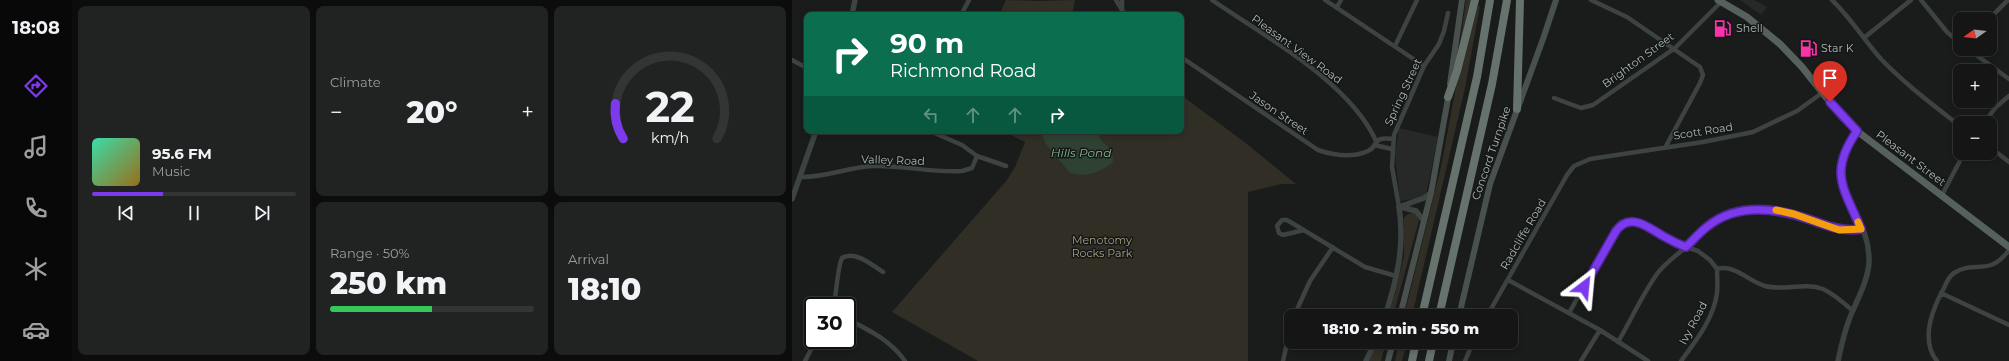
<!DOCTYPE html>
<meta charset="utf-8">
<style>
body{margin:0;font-family:Montserrat,sans-serif;background:#212222;color:#f1f3f6;height:100vh;display:flex;flex-direction:column;font-size:15px;white-space:nowrap}
*{box-sizing:border-box;margin:0}
p{font-size:13px;color:#9d9fa0}
.icon{flex:none;width:22px;height:22px;fill:none;stroke:currentColor;stroke-width:2;stroke-linecap:round;stroke-linejoin:round}
.map{position:relative;flex:1;overflow:hidden}
.side{display:flex;flex-direction:column;gap:6px;padding:6px;background:#0b0c0b;width:720px}
.side>*{flex:none}
.guide{position:absolute;left:12px;top:12px;width:380px;height:122px;border-radius:8px;box-shadow:0 2px 6px #0003,0 0 0 1px #333434;background:#0b6e4f;color:#fff;overflow:hidden}
.needle{width:26px;rotate:256deg}
.tools{position:absolute;left:1161px;top:12px;display:grid;gap:8px}
.tools a{display:grid;place-items:center;width:44px;height:44px;border-radius:8px;background:#141514;box-shadow:0 2px 6px #0003,0 0 0 1px #333434;font-size:20px}
.speed{position:absolute;left:12px;top:297px;display:flex;gap:8px;font-size:20px;font-weight:700;text-align:center}
.speed>*{display:grid;place-content:center;width:52px;height:52px;border-radius:50%;background:#141514;box-shadow:0 2px 6px #0003,0 0 0 1px #333434;line-height:1}
.speed .limit{border:2px solid #111;border-radius:6px;background:#fff;color:#111}
.pin{position:absolute;display:grid;place-items:center;width:34px;height:34px;color:#fff;margin:-41px -17px;border-radius:50% 50% 50% 0;rotate:-45deg;box-shadow:0 0 4px #0007}
.pin .icon{rotate:45deg}
.me{position:absolute;width:44px;margin:-22px;rotate:29deg;stroke-linejoin:round;filter:drop-shadow(0 0 3px #0008)}
.turn{display:flex;align-items:center;gap:14px;height:84px;padding:0 20px;font-size:18px}
.turn .icon{width:52px;height:52px;stroke-width:2.5}
.turn b{display:block;font-size:28px;line-height:34px}
.lanes{display:flex;align-items:center;height:38px;padding:0 20px;background:#0003;justify-content:center;gap:20px;direction:ltr}
.lanes .off{opacity:.35}
.big{font-size:30px;font-weight:800;line-height:1.1}
.side .tile{flex:1;display:flex;flex-direction:column;justify-content:center;gap:6px;min-width:0;padding:0 14px;border-radius:8px;background:#212222}
.side .dial{align-items:center;gap:0}
.dial svg{height:104px;overflow:visible;fill:none;stroke:#333434;stroke-width:7;stroke-linecap:round;text-anchor:middle}
.dial text{fill:#f1f3f6;stroke:none}
.song{display:flex;align-items:center;gap:12px}
.cover{width:48px;height:48px;border-radius:6px;background:linear-gradient(135deg,hsl(160 70% 55%),hsl(40 70% 35%))}
.played{height:4px;border-radius:2px;background:linear-gradient(90deg,#7c3aed 35%,#333434 35%)}
.keys{display:flex;justify-content:space-around;direction:ltr}
.heat{display:flex;justify-content:space-between;align-items:center;font-size:22px;direction:ltr}
.charge{height:6px;border-radius:3px;background:linear-gradient(90deg,#34c759 50%,#333434 0)}
.side .tiles{flex:1;display:grid;gap:6px;grid-template-columns:repeat(3,1fr)}
.tile:first-child{grid-row:span 2}
.trip{position:absolute;left:492px;top:309px;width:234px;height:40px;border-radius:8px;background:#141514;box-shadow:0 2px 6px #0003,0 0 0 1px #333434;font-weight:800;line-height:40px;text-align:center}
main{display:flex;flex:1;min-height:0}
.tab-bar{display:flex;flex-direction:column;width:72px;justify-content:space-around;align-items:center;background:#080808;color:#9d9fa0}
.tab-bar .icon{width:28px;height:28px}
.tab-bar .current{color:#7c3aed}
.tab-bar b{font-size:18px;color:#f1f3f6}
.map>svg:first-child{display:block}
.built{fill:#262928}
.green{fill:#302e25}
.water{fill:#2f4132}
.lines{fill:none;stroke-linecap:round;stroke-linejoin:round}
.minor{stroke:#3c4340;stroke-width:4.5}
.tertiary{stroke:#3c4340;stroke-width:5.5}
.secondary{stroke:#48514d;stroke-width:6}
.primary{stroke:#56605c;stroke-width:7}
.motorway{stroke:#66726c;stroke-width:8}
.route-casing{stroke:#51269a;stroke-width:10}
.route{stroke:#7c3aed;stroke-width:7}
.slow{stroke:#f59e0b;stroke-width:7}
.labels{text-anchor:middle;dominant-baseline:central;stroke-width:3;stroke-linejoin:round;paint-order:stroke}
.poi-label{font-size:11px;fill:#acbcb3;stroke:#151716;text-anchor:start}
.street-label{font-size:11px;fill:#acbcb3;stroke:#151716}
.park-label{font-size:11px;fill:#a8a082;stroke:#151716}
.water-label{font-size:12px;font-style:italic;fill:#82b88d;stroke:#151716}
</style>
<main>
<nav class="tab-bar">
<b>18:08</b>
<svg class="icon current" aria-label="directions" viewBox="0 0 24 24"><path d="M12 3l9 9-9 9-9-9zM9 14v-3h6M13 9l2 2-2 2"/></svg>
<svg class="icon" aria-label="music" viewBox="0 0 24 24"><path d="M9 18V5l10-2v13"/><circle cx="6" cy="18" r="3"/><circle cx="16" cy="16" r="3"/></svg>
<svg class="icon" aria-label="phone" viewBox="0 0 24 24"><path d="M5 4h4l2 5-3 2q2 4 5 5l2-3 5 2v4C11 20 4 13 5 4z"/></svg>
<svg class="icon" aria-label="climate" viewBox="0 0 24 24"><path d="M12 3v18M4 7l16 10M4 17L20 7"/></svg>
<svg class="icon" aria-label="car" viewBox="0 0 24 24"><path d="M5 17H2v-5l4-1 3-4h7l3 4 3 1v5h-3M9 17h6M6 11h13"/><circle cx="7" cy="17" r="2"/><circle cx="17" cy="17" r="2"/></svg>
</nav>
<section class="side">
<div class="tiles">
<div class="tile">
<div class="song"><i class="cover"></i><div><b>95.6 FM</b><p>Music</p></div></div>
<div class="played"></div>
<div class="keys"><svg class="icon" aria-label="previous" viewBox="0 0 24 24"><path d="M18 5L8 12l10 7zM5 5v14"/></svg><svg class="icon" aria-label="pause" viewBox="0 0 24 24"><path d="M8 5v14M16 5v14"/></svg><svg class="icon" aria-label="next" viewBox="0 0 24 24"><path d="M6 5l10 7-10 7zM19 5v14"/></svg></div>
</div>
<div class="tile"><p>Climate</p>
<div class="heat"><a>−</a><b class="big">20°</b><a>+</a></div>
</div>
<div class="tile dial"><svg viewBox="0 0 100 80">
<path d="M14 69A42 42 0 1 1 86 69"/>
<path d="M14 69A42 42 0 0 1 8 42" stroke="#7c3aed"/>
<text x="50" y="56" font-size="32" font-weight="700">22</text>
<text x="50" y="72" font-size="11">km/h</text>
</svg></div>
<div class="tile"><p>Range · 50%</p><b class="big">250 km</b><div class="charge"></div></div>
<div class="tile"><p>Arrival</p><b class="big">18:10</b></div>
</div>
</section>
<div class="map">
<svg width="1217" height="361" viewBox="0 0 1217 361">
<rect width="100%" height="100%" fill="#1a1c1b"/>
<path class="built" d="M948,0h14l13,7 -6,8z
M607,128l39,9 -12,58 -12,4 -14,2 -5,-46z"/>
<path class="green" d="M214,0l30,1 39,-1 -3,15h-73z
M674,0h6l-13,50z
M686,6h2l-15,82 -53,228h-8l37,-149 17,-91z
M389,95l66,49 49,40h-14l-34,8v169h-270l-86,-49 115,-132 8,-13 10,-25 -22,-11h178z
M622,213l3,3 2,4 -26,96h-5l7,-22 9,-38v-38l4,-4z
M585,342h9l-5,19h-12z
M607,342h8l-5,19h-7z"/>
<path class="water" d="M248,131h57l4,9 11,11 1,11c-11,10 -28,16 -43,11l-24,-29z"/>
<g class="lines">
<path class="minor" d="M324,0l9,15
M330,0v10
M420,0c52,36 138,82 164,141
M533,0l99,66
M799,0l36,17 73,50 3,8 -3,8 -34,63
M1040,0c19,18 32,40 49,59 24,25 51,45 79,67
M1129,0l26,32 13,11
M545,7l4,-7
M169,15l8,-15
M1197,19l19,-19
M1073,37l46,-37
M603,46l22,-46
M1176,49l41,30
M389,57l137,93c15,5 35,8 50,1 13,-6 2,-15 26,-12
M0,60l15,8
M762,98l27,10 12,-3 82,-57 46,-46
M1192,123l12,-16 13,-11
M138,131l32,14 15,11 29,10
M582,145l18,4
M1198,147l19,15
M8,177c25,1 48,-10 73,-11 30,-1 59,7 89,5l10,-3 5,-12
M1150,195l22,-42
M607,207l-7,-40 2,-32 30,-69 15,-22 5,-13 4,-18
M512,230l-21,5 -4,-2 -2,-7 5,-6h5l78,47 31,9
M716,280l92,50 48,31
M1149,293l68,32
M42,306c2,-12 4,-41 8,-48 13,-8 30,7 41,14
M777,313l44,-79 7,-8 7,-3h13l46,24 12,4 12,9 7,9c18,-5 31,12 48,17 19,5 39,-4 58,3 11,5 21,14 30,22
M502,316l16,-35 23,-34
M695,316l80,-141 7,-9 16,-7 113,-17 50,-10 44,-21 25,-18
M55,319c22,11 43,21 58,42
M826,342c13,-22 24,-47 39,-68 8,-11 19,-18 29,-27 7,-6 14,-15 22,-21 19,-15 48,-20 72,-16 28,5 52,23 81,19
M13,361l11,-21
M491,361l8,-35
M673,361l8,-19
M789,361l19,-31
M889,361c14,-19 33,-43 36,-68 1,-8 0,-16 0,-24
M1145,361c-17,-21 -4,-53 7,-73 2,-5 5,-12 10,-15 22,-14 34,5 55,-23"/>
<path class="tertiary" d="M60,15l3,-15
M0,199l24,-68
M607,207l25,-9 7,-5
M609,207l15,4 8,10
M593,316c12,-36 20,-71 14,-109
M574,361l9,-19
M1046,361c3,-14 6,-28 11,-41 7,-19 19,-38 20,-58 2,-55 -55,-70 -12,-131"/>
<path class="secondary" d="M658,84l12,-84
M608,316l31,-123 18,-100
M667,316l31,-132 53,-145 13,-39
M596,361l5,-19
M657,361l4,-19"/>
<path class="primary" d="M926,0l29,17 33,27 22,23 40,50 15,14 152,116"/>
<path class="motorway" d="M656,97l9,-26 18,-71
M725,109l3,-109
M630,316l55,-239 13,-77
M647,316l53,-232 15,-84
M620,361l4,-19
M637,361l4,-19"/>
</g>
<g class="lines">
<defs>
<path id="route" d="M792,287l32,-56c14,-19 32,-4 47,5 7,4 15,8 23,11 7,-7 14,-15 22,-21 30,-24 69,-18 103,-6 17,6 32,12 50,9 -17,-41 -33,-56 -4,-98l-27,-29"/>
</defs>
<use href="#route" class="route-casing"/>
<use href="#route" class="route"/>
<path class="slow" d="M984,210l18,4 45,16 22,-1 -3,-7"/>
</g>
<defs>
<symbol id="fuel-bare" viewBox="-9 -9 18 18"><path d="M-5.5-6h7V0h2V4h1.3V-2.5L3-4.5l.8-.8L6-3V5H2.5V1h-1V6h-7ZM-4.2-4.7v3.2H.2V-4.7Z" fill="#f934ab" stroke="#151716" stroke-width="2.5" paint-order="stroke"/></symbol>
</defs>
<g fill-rule="evenodd">
<use href="#fuel-bare" x="918" y="16" width="25" height="25"/>
<use href="#fuel-bare" x="1004" y="36" width="25" height="25"/>
</g>
<g class="labels">
<g class="poi-label">
<text x="944" y="28">Shell</text>
<text x="1029" y="48">Star K</text>
</g>
<g class="street-label">
<text transform="translate(505 49) rotate(36)">Pleasant View Road</text>
<text transform="translate(846 60) rotate(-36)">Brighton Street</text>
<text transform="translate(611 92) rotate(-65)">Spring Street</text>
<text transform="translate(487 113) rotate(34)">Jason Street</text>
<text transform="translate(911 131) rotate(-9)">Scott Road</text>
<text transform="translate(699 153) rotate(-71)">Concord Turnpike</text>
<text transform="translate(1119 158) rotate(37)">Pleasant Street</text>
<text transform="translate(101 160) rotate(2)">Valley Road</text>
<text transform="translate(731 234) rotate(-60)">Radcliffe Road</text>
<text transform="translate(901 323) rotate(-62)">Ivy Road</text>
</g>
<g class="park-label">
<text x="310" y="240">Menotomy<tspan x="310" dy="13">Rocks Park</tspan></text>
</g>
<g class="water-label">
<text x="289" y="152">Hills Pond</text>
</g>
</g>
</svg>
<div class="tools">
<a><svg class="needle" viewBox="-14 -14 28 28"><path d="M0-13l5 13h-10z" fill="#e53935"/><path d="M0 13l5-13h-10z" fill="#9d9fa0"/></svg></a>
<a>+</a>
<a>−</a>
</div>
<div class="speed"><div class="limit">30</div></div>
<div class="pin" style="left:1038px;top:102px;background:#d93025"><svg class="icon" aria-label="arrive" viewBox="0 0 24 24"><path d="M6 21V4h12l-3 4 3 4H6"/></svg></div>
<svg class="me" style="left:792px;top:287px" viewBox="-20 -20 40 40"><path d="M0-17L14 15 0 8-14 15z" fill="#7c3aed" stroke="#fff" stroke-width="4"/></svg>
<div class="trip">18:10 · 2 min · 550 m</div>
<div class="guide">
<div class="turn"><svg class="icon" aria-label="right" viewBox="0 0 24 24"><path d="M7 20v-9h11M14 6l5 5-5 5"/></svg><div><b>90 m</b>Richmond Road</div></div>
<div class="lanes"><svg class="icon off" aria-label="left" viewBox="0 0 24 24"><path d="M17 20v-9H6M10 6l-5 5 5 5"/></svg><svg class="icon off" aria-label="ahead" viewBox="0 0 24 24"><path d="M12 20V5M6 11l6-6 6 6"/></svg><svg class="icon off" aria-label="ahead" viewBox="0 0 24 24"><path d="M12 20V5M6 11l6-6 6 6"/></svg><svg class="icon" aria-label="right" viewBox="0 0 24 24"><path d="M7 20v-9h11M14 6l5 5-5 5"/></svg></div>
</div>
</div>
</main>
